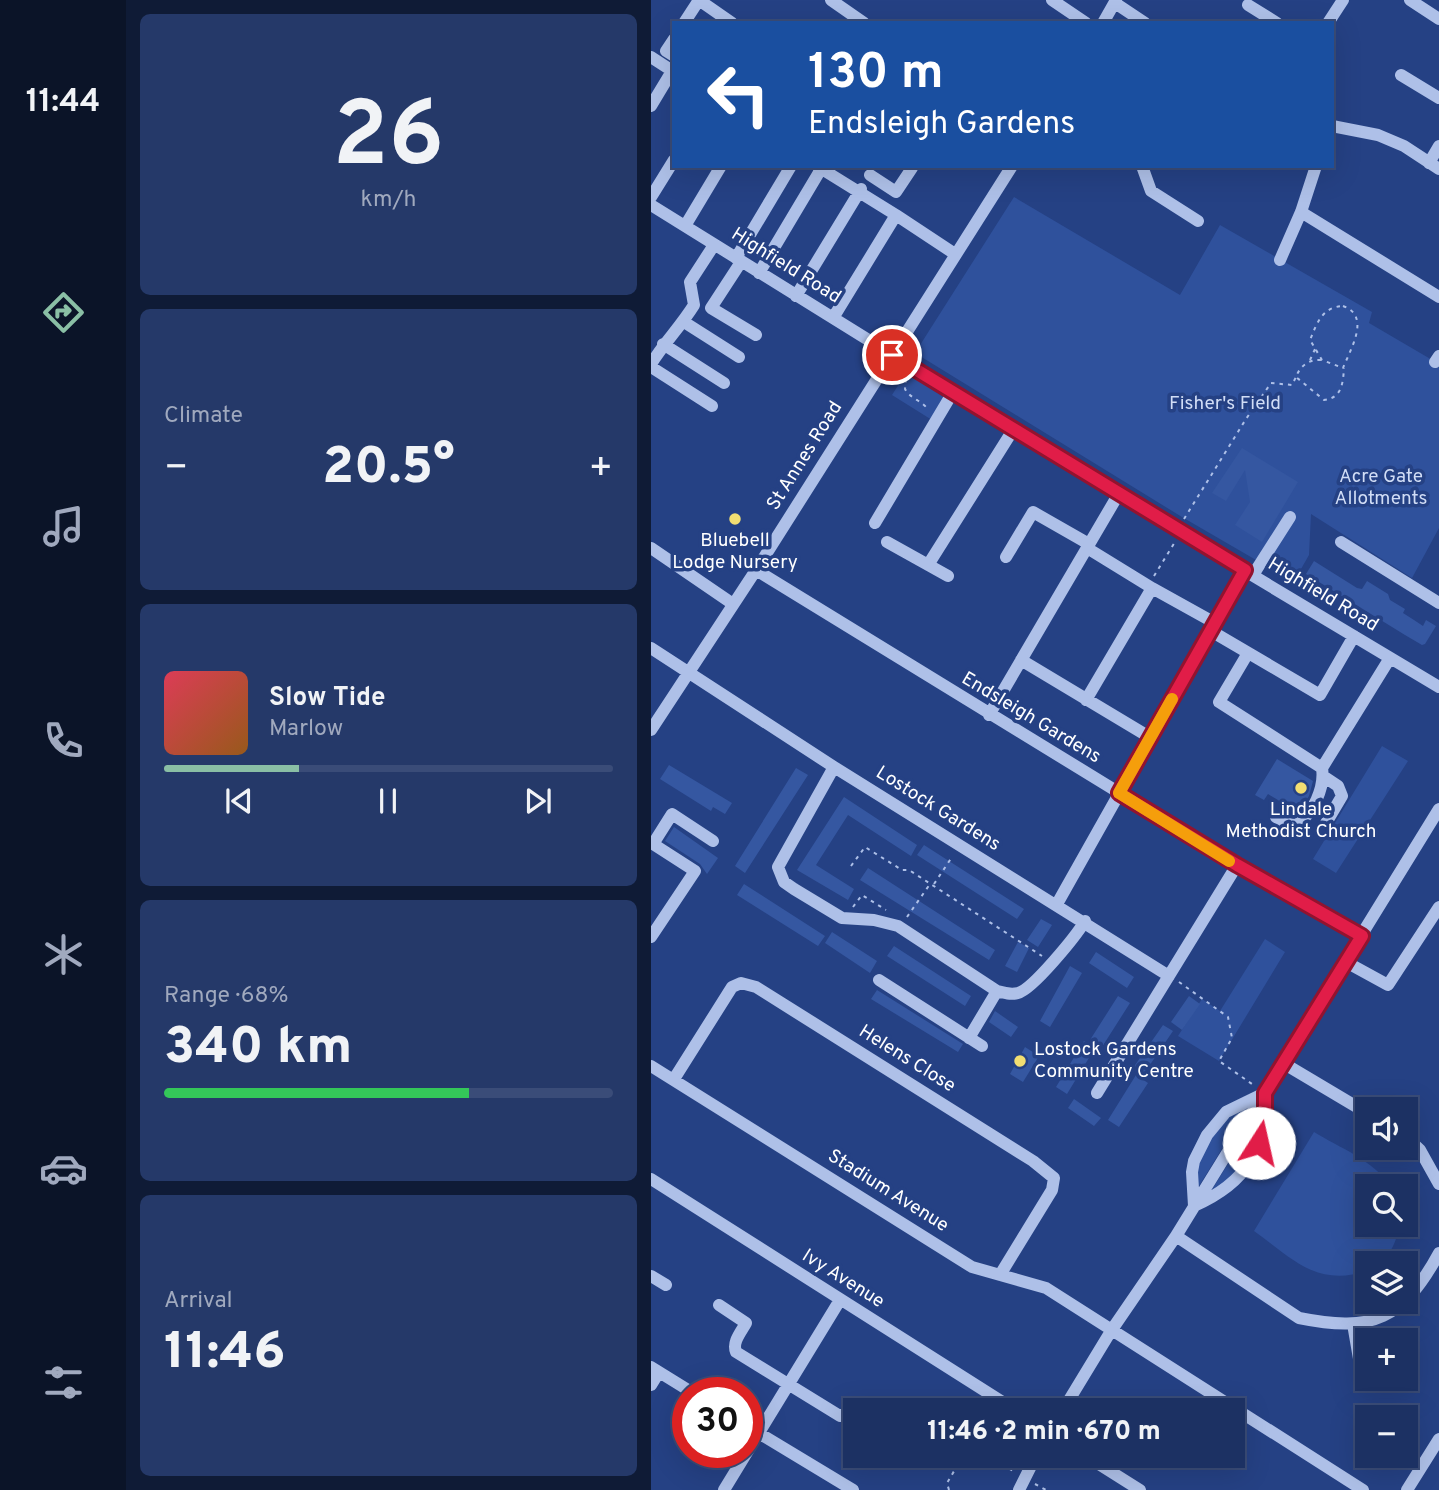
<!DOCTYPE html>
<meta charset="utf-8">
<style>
body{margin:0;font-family:Overpass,sans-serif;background:#253969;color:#f1f3f6;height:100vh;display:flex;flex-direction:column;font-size:26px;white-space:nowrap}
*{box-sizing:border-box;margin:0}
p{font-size:23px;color:#a0a9be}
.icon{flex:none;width:38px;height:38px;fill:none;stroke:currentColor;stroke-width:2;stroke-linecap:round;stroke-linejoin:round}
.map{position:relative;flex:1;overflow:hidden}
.sheet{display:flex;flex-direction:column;gap:14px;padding:14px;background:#0f1b36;width:525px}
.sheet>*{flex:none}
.banner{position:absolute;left:21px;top:21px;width:662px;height:147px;border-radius:0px;box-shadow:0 7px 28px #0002,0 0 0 2px #3a4c78;background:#1a4fa0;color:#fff;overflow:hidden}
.fabs{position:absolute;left:704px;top:1097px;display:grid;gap:14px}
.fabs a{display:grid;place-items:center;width:63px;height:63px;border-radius:0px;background:#1c3163;box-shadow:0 7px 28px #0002,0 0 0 2px #3a4c78;font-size:35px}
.speed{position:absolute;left:21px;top:1377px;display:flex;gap:14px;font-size:35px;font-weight:700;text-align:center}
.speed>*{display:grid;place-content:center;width:91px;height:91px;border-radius:50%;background:#1c3163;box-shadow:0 7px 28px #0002,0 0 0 2px #3a4c78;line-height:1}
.speed .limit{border:10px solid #d22;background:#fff;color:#111}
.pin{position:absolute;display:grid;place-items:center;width:60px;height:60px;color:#fff;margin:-30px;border:4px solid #fff;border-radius:50%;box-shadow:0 2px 7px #0007}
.me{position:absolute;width:77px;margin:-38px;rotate:10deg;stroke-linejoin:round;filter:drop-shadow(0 0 5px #0008)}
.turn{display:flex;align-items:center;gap:24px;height:147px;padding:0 21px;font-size:32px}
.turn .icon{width:91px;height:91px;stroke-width:2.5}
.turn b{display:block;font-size:49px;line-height:60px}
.big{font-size:52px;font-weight:800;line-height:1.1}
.sheet .widget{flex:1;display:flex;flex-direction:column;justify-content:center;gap:10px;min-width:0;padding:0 24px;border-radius:10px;background:#253969}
.sheet .dial{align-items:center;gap:0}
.dial b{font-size:91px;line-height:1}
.song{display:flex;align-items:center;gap:21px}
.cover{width:84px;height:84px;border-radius:10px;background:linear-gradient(135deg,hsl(350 70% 55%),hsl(30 70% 35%))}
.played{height:7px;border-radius:4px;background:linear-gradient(90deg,#8abfa5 30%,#3a4c78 30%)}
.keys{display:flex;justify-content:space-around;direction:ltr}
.heat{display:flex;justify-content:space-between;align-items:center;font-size:38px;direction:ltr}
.charge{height:10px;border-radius:5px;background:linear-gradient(90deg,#34c759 68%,#3a4c78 0)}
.trip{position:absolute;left:192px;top:1398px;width:402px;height:70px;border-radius:0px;background:#1c3163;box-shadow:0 7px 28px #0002,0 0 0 2px #3a4c78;font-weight:800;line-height:70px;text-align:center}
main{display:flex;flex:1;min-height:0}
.menu{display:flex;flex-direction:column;width:126px;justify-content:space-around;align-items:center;background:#0b1428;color:#a0a9be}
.menu .icon{width:49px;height:49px}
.menu .on{color:#8abfa5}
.menu b{font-size:32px;color:#f1f3f6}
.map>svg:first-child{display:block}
.green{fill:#2f519c}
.building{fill:#3557a1}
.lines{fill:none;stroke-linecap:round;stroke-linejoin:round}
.path{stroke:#aec0e8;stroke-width:2;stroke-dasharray:3.5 5;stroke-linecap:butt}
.minor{stroke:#aec0e8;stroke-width:12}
.route-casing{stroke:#92132f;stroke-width:18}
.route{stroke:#e11d48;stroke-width:12}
.slow{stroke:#f59e0b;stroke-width:12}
.poi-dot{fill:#f2de72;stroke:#254184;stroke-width:2.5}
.labels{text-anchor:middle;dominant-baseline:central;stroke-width:7;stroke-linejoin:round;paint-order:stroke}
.street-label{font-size:19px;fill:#fff;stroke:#254184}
.park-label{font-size:19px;fill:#d1ddf6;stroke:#254184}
.poi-label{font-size:19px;fill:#fff;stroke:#254184}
</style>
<main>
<nav class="menu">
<b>11:44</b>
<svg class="icon on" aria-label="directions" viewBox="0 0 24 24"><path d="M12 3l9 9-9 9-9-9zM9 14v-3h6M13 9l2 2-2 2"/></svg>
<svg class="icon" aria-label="music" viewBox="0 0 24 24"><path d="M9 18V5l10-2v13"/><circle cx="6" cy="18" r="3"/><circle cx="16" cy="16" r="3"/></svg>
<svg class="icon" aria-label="phone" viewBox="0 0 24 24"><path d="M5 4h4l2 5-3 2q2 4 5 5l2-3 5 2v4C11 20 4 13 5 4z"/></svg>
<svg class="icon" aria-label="climate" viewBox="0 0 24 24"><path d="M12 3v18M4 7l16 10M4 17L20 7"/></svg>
<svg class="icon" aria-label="car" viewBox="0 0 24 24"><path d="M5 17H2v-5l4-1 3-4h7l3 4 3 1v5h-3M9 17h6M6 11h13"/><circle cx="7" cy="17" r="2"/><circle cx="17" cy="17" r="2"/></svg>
<svg class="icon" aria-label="filters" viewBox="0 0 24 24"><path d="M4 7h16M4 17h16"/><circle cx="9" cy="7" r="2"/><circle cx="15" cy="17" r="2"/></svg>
</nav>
<section class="sheet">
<div class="widget dial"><b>26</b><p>km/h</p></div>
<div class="widget"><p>Climate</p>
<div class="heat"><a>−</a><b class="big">20.5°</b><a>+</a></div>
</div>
<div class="widget">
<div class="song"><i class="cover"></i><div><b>Slow Tide</b><p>Marlow</p></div></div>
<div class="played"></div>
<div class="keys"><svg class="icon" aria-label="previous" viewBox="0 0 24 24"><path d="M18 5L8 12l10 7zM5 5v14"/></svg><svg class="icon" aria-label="pause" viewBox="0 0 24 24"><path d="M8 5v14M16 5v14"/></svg><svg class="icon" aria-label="next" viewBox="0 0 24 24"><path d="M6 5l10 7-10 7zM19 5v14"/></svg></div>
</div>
<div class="widget"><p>Range · 68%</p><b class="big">340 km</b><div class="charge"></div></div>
<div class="widget"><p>Arrival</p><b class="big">11:46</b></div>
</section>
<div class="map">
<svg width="788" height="1490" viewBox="0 0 788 1490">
<rect width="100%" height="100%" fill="#254184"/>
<path class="green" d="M363,197l166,98 40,-70 152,87 -3,11 70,41v164l-27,50 -101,-64 -2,41 -8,14 -2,16 -117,-68 -267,-164z
M255,373l39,25 -13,22 -40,-25z
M731,746l26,15 -72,112 -23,-14z
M614,939l20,13 -66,109 -41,-25 24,-37 18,12z
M603,1097l-60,97 -2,-22 23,-49z
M614,1104l-12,52 -48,45z
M663,1132c24,15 61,29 76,54h-23v39h34c-7,19 -11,39 -34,39v7c-51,16 -74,-12 -113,-40z"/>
<path class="building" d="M591,448l56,34 -36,60 -27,-17 15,-23 -5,-32 -19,31 -14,-8z
M663,561l43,27 5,1 5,-8 21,13 2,6 15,9 -2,4 11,7 9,6 3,-6 10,6 -11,18 -3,1 -17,-10 -99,-61z
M626,759l36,22 -4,15 -11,16 -30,-18 -4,6 -9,-5z
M18,765l63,38 -7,11 -12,-7 -2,4 -51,-32z
M145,768l12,7 -63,98 -10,-7z
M193,797l73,48 -6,11 -63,-41 -32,50 38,24 -6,11 -51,-30z
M23,827l44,31 -11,16 -7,-10 -35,-23z
M273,845l100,64 -7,10 -100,-64z
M217,868l127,82 -6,10 -129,-80z
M93,884l81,52 -7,10 -81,-51z
M390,919l11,6 -14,22 -11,-7z
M181,932l45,29 -7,12 -45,-30z
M367,942l11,6 -12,24 -12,-6z
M243,946l77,50 -6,10 -78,-50z
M445,952l38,25 -7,11 -38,-25z
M419,966l12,7 -32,54 -10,-6z
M226,990l86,54 -5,8 -87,-53z
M467,996l12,7 -28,44 -12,-7z
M538,996l11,8 -18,26 -11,-8z
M344,1011l23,16 -7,10 -22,-15z
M512,1025l10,6 -30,44 -10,-7z
M433,1041l11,7 -28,46 -11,-7z
M374,1047l14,9 -16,26 -13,-8z
M485,1075l12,8 -29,44 -11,-7z
M423,1099l27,19 -7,8 -26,-18z"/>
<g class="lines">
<path class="path" d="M692,306c28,10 8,42 0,62l-21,-8 -12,-20c7,-17 12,-33 33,-34z
M659,360l5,-11
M670,360c-12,-1 -21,6 -25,17l28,23c18,-2 19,-17 20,-32
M255,379l-1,10c5,9 15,11 22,19l3,-1
M609,401l16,-4
M533,519l62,-100 25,-36 21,2 4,-8
M503,576l21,-34
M200,866l14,-19 37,23h7l133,86
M283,884l18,-27
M202,907l9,-12 24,15
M256,917l23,-33
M528,982l49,35 4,21 -13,23 33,23
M336,1456l28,16
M384,1484l11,6
M298,1490l-2,-7 16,-27"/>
<path class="minor" d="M180,0l33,23
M401,0l34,23
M759,0l29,19
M464,3l30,20
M597,5l29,18
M33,23l15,-23 33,23
M452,23l13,-23
M677,23l15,-23
M23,39l-8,12 8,5
M0,57l23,15
M750,75l38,23
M0,106l21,-35
M681,126l46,9 26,11 35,23
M778,163l10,-17
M166,166l79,49
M491,166l9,25 47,30
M219,175l26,17 16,-24 -3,-2
M0,197l23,-37
M0,205l467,290 321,192
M650,212l138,85
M34,226l36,-60
M85,258l55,-92
M629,260l21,-48 15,-46
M90,262l-30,46 45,27
M108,273l62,-104
M145,296l65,-107
M182,318l63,-103 59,39
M33,322l55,35
M12,344l61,39
M784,362l4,-6
M0,364c13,-21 30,-38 43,-59l-4,-23 24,-37
M0,367l61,39
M224,523l78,-131
M236,542l61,34
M690,542l98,61
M0,548l82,56
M436,548l65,40
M355,557l27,-45 56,32
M277,565l85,-135
M105,570l481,295 125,71
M602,575l37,-58
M560,631l109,64 34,-59
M0,648l183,119 335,209
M597,653l-29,49 103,66
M370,660l130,78
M435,700l66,-112 63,35
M338,715l129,-220
M0,730l105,-160 256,-404
M183,767l-56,100 6,15 10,7 48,29 32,2 24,6 99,65c7,2 13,4 21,2 15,-4 58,-57 67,-72
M671,768l68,-110
M672,776l15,10 4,10 -16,27
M625,817l12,7 8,1c17,-11 29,-37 26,-57
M406,904l188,-334
M0,937l44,-66 -42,-27 19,-30 41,27
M695,962l42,23 51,-78
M228,980l103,66
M318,1038l28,-47
M632,1063l84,50
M0,1066l321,201 74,21 317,202
M23,1079l58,-92 9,-4 15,4 277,174 21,17 -2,12 -52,85
M446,1093l140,-228
M614,1093c0,57 -17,89 -71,113l-2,-34 2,-11 13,-26 19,-23z
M754,1136l15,14 19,34
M0,1179l364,231
M525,1236l123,82c74,15 104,1 140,-65
M0,1276l15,9
M68,1305l27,18c-5,9 -14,19 -10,29l104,64 22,-8 4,2
M702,1324l9,52
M0,1367l42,26
M0,1385l8,-13
M412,1410l48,-79 65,-95 263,-427
M96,1426l106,64
M435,1456l54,34
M73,1490l116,-190
M368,1490l17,-34
M756,1490l32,-51"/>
</g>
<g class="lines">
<defs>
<path id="route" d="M241,355l353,215 -126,223 118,72 125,71 -97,157v25l-6,25"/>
</defs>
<use href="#route" class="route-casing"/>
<use href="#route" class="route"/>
<path class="slow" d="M521,699l-53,94 110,68"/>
</g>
<g class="poi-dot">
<circle cx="84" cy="519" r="7"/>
<circle cx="650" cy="788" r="7"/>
<circle cx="369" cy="1061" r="7"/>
</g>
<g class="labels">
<g class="street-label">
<text transform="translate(135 266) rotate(32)">Highfield Road</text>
<text transform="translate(154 456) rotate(-58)">St Annes Road</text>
<text transform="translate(672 595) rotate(31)">Highfield Road</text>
<text transform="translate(380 718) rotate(31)">Endsleigh Gardens</text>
<text transform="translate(287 809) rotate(32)">Lostock Gardens</text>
<text transform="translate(256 1059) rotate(32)">Helens Close</text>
<text transform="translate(237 1191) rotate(32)">Stadium Avenue</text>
<text transform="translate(192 1279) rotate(32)">Ivy Avenue</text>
</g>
<g class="park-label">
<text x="574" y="404">Fisher's Field</text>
<text x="730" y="477">Acre Gate<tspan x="730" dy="22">Allotments</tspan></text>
</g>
<g class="poi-label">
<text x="84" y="541">Bluebell<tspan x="84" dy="22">Lodge Nursery</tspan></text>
<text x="650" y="810">Lindale<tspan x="650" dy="22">Methodist Church</tspan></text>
<text x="383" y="1050" text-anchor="start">Lostock Gardens<tspan x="383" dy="22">Community Centre</tspan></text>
</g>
</g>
</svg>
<div class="fabs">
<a><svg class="icon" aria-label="sound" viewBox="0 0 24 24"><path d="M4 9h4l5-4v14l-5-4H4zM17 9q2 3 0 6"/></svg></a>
<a><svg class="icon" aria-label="search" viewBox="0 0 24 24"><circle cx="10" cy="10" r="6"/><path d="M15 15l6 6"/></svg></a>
<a><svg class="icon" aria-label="layers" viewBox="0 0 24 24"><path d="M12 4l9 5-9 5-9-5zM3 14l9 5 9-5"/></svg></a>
<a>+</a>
<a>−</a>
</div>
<div class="speed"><div class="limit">30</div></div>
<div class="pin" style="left:241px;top:355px;background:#d93025"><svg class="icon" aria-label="arrive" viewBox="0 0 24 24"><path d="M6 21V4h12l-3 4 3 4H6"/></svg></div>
<svg class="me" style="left:608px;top:1143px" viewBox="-20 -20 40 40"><circle r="19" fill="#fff"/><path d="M0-13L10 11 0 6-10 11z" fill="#e11d48"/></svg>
<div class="trip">11:46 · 2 min · 670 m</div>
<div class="banner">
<div class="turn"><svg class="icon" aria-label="left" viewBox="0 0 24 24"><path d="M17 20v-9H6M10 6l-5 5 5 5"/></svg><div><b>130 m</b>Endsleigh Gardens</div></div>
</div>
</div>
</main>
